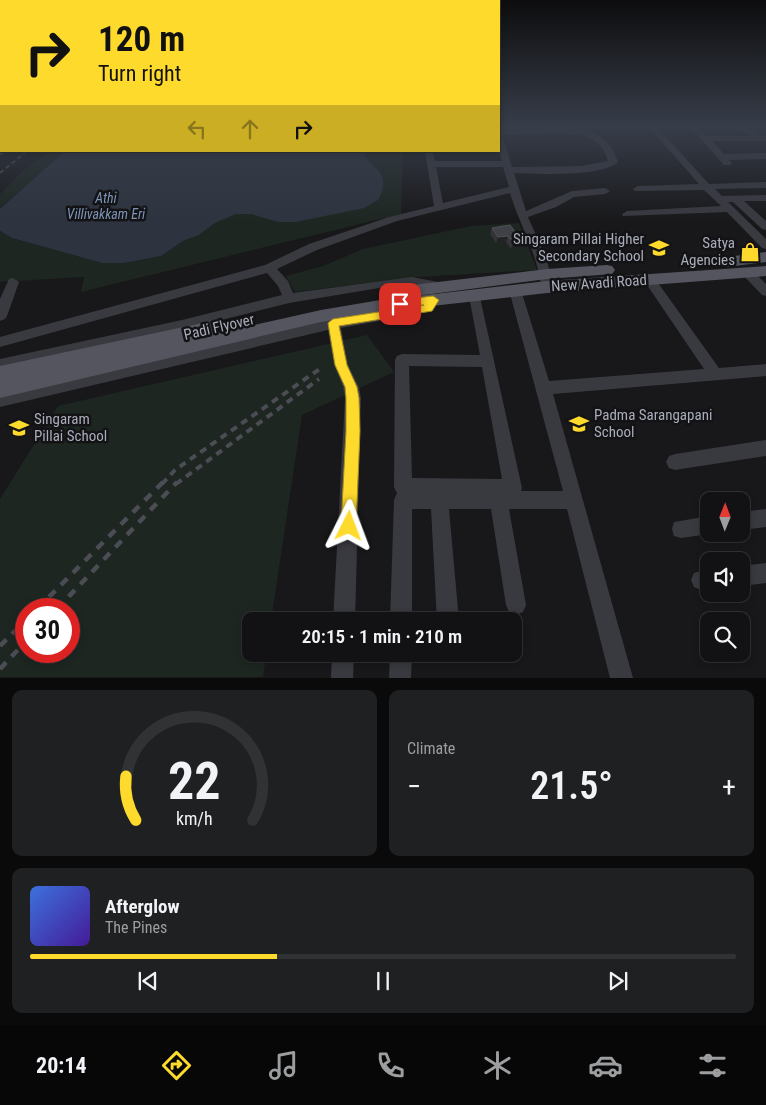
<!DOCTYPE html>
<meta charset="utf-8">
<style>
body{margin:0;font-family:"Roboto Condensed",sans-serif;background:#1f2022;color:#f1f3f6;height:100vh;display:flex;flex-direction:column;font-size:19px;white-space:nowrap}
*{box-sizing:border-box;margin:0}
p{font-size:16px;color:#9c9ea0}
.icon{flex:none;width:28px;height:28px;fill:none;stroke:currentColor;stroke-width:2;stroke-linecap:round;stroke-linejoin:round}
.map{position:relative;height:678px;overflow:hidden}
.drawer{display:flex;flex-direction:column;gap:12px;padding:12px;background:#0a0a0b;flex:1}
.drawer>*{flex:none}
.banner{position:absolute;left:0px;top:0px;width:500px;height:152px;box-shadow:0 2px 8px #0003,0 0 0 1px #313234;background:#feda2c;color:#111;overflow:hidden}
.needle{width:32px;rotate:1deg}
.controls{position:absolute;left:700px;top:492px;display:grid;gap:10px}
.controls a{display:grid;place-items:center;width:50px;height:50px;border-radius:10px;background:#121214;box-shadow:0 2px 8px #0003,0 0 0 1px #313234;font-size:25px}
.speed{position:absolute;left:15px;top:598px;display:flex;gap:10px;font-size:25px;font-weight:700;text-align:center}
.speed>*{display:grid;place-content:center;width:65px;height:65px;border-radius:50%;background:#121214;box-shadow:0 2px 8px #0003,0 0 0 1px #313234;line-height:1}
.speed .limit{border:8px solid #d22;background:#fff;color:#111}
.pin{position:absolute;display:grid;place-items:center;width:42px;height:42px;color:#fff;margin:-21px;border-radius:10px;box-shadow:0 2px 8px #0006}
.me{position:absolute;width:55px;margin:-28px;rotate:3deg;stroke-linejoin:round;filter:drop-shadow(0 0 4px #0008)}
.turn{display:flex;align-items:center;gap:18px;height:105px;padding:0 15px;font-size:22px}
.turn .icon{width:65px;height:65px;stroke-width:2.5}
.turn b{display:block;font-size:35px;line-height:42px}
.lanes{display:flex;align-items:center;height:48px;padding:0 15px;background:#0003;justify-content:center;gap:25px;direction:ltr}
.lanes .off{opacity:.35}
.big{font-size:38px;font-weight:600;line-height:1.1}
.drawer .widget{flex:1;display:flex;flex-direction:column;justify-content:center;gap:8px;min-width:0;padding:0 18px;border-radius:10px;background:#1f2022}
.drawer .dial{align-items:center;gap:0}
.dial svg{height:130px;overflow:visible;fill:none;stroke:#313234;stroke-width:7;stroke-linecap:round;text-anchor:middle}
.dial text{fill:#f1f3f6;stroke:none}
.song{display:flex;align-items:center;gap:15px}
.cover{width:60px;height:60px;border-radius:8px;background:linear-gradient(135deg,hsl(220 70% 55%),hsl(260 70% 35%))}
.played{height:5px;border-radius:2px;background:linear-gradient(90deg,#feda2c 35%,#313234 35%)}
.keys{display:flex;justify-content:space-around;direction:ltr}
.heat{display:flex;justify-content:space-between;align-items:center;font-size:28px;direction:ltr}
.drawer .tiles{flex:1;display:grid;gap:12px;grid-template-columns:1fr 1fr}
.widget:last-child{grid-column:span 2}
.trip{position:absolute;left:242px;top:612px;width:280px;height:50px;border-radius:10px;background:#121214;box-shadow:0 2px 8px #0003,0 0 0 1px #313234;font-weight:600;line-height:50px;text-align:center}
.dock{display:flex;height:80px;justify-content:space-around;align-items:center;background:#070708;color:#9c9ea0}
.dock .icon{width:35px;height:35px}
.dock .selected{color:#feda2c}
.dock b{font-size:22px;color:#f1f3f6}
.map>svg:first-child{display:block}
.green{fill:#1d2620;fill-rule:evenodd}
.water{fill:#2d3440}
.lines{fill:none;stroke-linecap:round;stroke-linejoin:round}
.minor{fill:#393940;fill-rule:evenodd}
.major{fill:#54555f;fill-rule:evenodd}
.rail-far2{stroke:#4c4c55;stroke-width:2;stroke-dasharray:4.5 3;stroke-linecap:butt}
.rail-far1{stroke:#4c4c55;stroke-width:4;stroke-dasharray:7 5.5;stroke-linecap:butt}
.rail{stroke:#4c4c55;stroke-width:4.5;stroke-dasharray:9 8;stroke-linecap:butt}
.wall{fill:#343438}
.shaded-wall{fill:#232326}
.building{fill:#404146;stroke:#515258}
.route{fill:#feda2c;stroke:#a58e1d}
.labels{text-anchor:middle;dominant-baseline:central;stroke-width:5;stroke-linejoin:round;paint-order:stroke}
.far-water-label{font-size:14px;font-style:italic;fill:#7e94b8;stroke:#131315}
.poi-label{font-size:15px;fill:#a9acbb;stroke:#131315;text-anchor:end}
.street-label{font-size:15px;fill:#a9acbb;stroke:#131315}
</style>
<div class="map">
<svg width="766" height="678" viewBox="0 0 766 678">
<rect width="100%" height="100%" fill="#18181a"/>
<path class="green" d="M49,151h16l-65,58v-15l24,-24z
M364,151h39l-2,63 -320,78 3,-15 -84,5v-51l12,7 90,25h22l37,-7 22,-15 16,-6 16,-12 21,-9h15l27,8 86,-66z
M519,223l18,47 -119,7 -123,15 -9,-16 37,-10 40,-17 108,-23z
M367,335l27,37 -92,43 -31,206h-20v33h15l-3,23h-263v-178l58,-93zM26,609h43v42h-43z"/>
<path class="water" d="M65,151h299c1,14 21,17 19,34 0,5 -3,11 -5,15l-14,8 -68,14h-18l-27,-8h-15l-21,9 -16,12 -16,6 -22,15 -37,7h-22l-90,-25 -12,-7v-22z"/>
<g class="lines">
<path class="minor" d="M649,127h8l52,57 57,-2v6l-51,1 7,7 44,-1v6h-22l22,20v9l-4,-1 -29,-27h-5l38,37v10l-4,-1 -35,-36 -104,4 -1,-2 5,-3 94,-5 -17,-16 -69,1 -2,-2 5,-3 61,-2z
M690,127h8l9,9h43l-21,-9h11l19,6 1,3 6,-1v6h-54l12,13 42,-1v6l-37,1 3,3 -2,2h-6z
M536,129c33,-1 70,-6 82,33 -15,15 -82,12 -104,11l12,38 46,-20 33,-3 5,3 -5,3 -31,3 -18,10 -28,10 19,43 6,27 -2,3h-8l-2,-3c-3,-33 -22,-63 -31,-94l-113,28 -80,29 -40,19 11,12 5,12 119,-16 31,6 2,3 -2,3 -4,1 -27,-5 -33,3 -90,15 -107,27 -182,41v-12l182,-39 100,-25 -4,-9 -11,-13 -267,74v-10l265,-72 44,-21 80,-27 45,-11 -9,-55h8l2,10h67l-3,-10v-20zM551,134c26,0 49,-2 57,27l-27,5 -69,1 -9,-29 -4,-3zM436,167h67l6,20 -66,16z
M747,268l4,1 15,15v12l-4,-1 -19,-20 -2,-3 2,-3z
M649,275l4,1 66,92 47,-4v12l-213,18 80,284h-23l-43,-169h-58l17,96 -3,7 -7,3 -7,-3 -3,-7 -15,-96h-42l10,112h-22l-6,-112h-19v112h-22l4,-121 3,-7 -3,-6 1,-127 2,-4 5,-2 78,1 -11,-59 2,-3h8l43,195 -1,3h42l-54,-201 6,-4 6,4 28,91 155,-12 -61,-90zM409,366l73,1 20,112 -90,-1z
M13,278l6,4 -12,34 -2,3 -5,2v-22l9,-20z
M433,295l4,2 2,3 -6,11 -92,17 7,37 11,22 2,11 -6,223h-22l12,-223 -2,-11 -9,-22 -6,-35 -328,77v-14l333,-75 91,-14 5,-7z
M766,440v16l-91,14 -6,-2 -3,-6 3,-6 6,-2z
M766,509v18l-25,3v-18z
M709,516v18h1l-29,4 -7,-2 -2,-7 2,-7z
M766,563v20l-25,3v-20z
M709,569v20l-8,1 -7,-3 -3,-7 3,-7z
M332,654h22l-1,24h-22z
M390,654h22l-1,24h-22z"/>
<path class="major" d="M0,148l1,3h5l-6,4z
M766,252v10l-40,5 -5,-2 -2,-3 2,-3 5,-2z
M607,265l5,1 3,4 -3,4 -65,5 -138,18 138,-16 219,-15v10l-219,17 -160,18 -66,11 -321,76v-16l25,-6 -25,6v-16l207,-44 6,2 3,5 -3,5 -4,1 112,-25 65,-11 -5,-1 -2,-4 2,-4 6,-2 160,-19z"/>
<path class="rail-far2" d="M0,173l27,-22"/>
<path class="rail-far1" d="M162,484l13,-14 146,-102
M176,484l143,-105"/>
<path class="rail" d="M37,609l126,-127
M57,609l120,-127
M0,646l26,-26
M0,669l26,-28"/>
</g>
<path class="wall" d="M510,225l10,22 -9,2 -5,-7 -10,1 -6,-9 2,-6z"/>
<path class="shaded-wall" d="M508,236l-2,6 -10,1 2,-6z
M522,241l-2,6 -9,2 2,-6z"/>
<path class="building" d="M510,225l12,16 -9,2 -5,-7 -10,1 -6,-9z"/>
<linearGradient id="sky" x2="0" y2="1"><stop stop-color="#0d0d0e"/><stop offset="0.57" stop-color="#373d49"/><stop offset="1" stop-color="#373d49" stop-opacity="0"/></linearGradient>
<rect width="766" height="222" fill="url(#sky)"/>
<path class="route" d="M433,296l6,4 -7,11 -93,15 8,39 10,22 2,11 1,33 -4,95 -2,6 -5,2 -6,-2 -2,-6 5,-95v-33l-1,-11 -10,-22 -7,-42 5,-4 91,-14 -24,2 -5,-3 5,-4z"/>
<defs>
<symbol id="school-bare" viewBox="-9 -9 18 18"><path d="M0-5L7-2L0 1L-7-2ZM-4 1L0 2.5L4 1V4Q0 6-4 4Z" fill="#feda2c" stroke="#131315" stroke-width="2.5" paint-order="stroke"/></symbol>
<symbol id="shop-bare" viewBox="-9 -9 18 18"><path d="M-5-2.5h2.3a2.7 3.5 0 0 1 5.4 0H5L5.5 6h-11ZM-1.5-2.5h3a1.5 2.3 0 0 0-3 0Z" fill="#feda2c" stroke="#131315" stroke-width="2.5" paint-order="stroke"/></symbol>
</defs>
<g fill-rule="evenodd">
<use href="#school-bare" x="645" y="234" width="28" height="28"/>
<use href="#shop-bare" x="736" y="238" width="28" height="28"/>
<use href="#school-bare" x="565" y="410" width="28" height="28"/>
<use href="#school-bare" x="5" y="414" width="28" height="28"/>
</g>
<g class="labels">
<g class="far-water-label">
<text x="106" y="198">Athi<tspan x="106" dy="16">Villivakkam Eri</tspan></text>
</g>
<g class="poi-label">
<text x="644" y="239">Singaram Pillai Higher<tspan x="644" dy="17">Secondary School</tspan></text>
<text x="735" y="243">Satya<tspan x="735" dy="17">Agencies</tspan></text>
<text x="594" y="415" text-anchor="start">Padma Sarangapani<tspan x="594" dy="17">School</tspan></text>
<text x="34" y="419" text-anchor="start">Singaram<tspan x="34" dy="17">Pillai School</tspan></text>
</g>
<g class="street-label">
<text transform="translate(599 283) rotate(-4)">New Avadi Road</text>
<text transform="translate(219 327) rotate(-13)">Padi Flyover</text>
</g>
</g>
</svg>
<div class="controls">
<a><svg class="needle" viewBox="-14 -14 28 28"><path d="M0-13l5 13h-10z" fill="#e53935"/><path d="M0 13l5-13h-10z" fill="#9c9ea0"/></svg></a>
<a><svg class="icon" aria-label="sound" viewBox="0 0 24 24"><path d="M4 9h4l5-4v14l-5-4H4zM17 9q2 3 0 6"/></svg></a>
<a><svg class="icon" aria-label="search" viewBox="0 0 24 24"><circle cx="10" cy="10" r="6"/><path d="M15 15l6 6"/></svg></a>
</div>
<div class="speed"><div class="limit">30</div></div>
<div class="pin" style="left:400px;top:304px;background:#d93025"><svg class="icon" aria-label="arrive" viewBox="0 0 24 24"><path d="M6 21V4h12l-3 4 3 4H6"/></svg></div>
<svg class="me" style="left:349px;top:526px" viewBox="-20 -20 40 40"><path d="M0-17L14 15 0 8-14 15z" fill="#feda2c" stroke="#fff" stroke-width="4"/></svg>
<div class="trip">20:15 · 1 min · 210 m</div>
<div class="banner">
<div class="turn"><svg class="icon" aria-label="right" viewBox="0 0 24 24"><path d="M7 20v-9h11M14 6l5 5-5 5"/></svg><div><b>120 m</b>Turn right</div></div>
<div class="lanes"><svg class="icon off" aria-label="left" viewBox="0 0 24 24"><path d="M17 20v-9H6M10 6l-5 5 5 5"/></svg><svg class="icon off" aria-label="ahead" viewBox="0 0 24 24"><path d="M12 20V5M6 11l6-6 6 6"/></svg><svg class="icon" aria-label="right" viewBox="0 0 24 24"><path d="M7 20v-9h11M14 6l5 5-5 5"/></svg></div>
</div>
</div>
<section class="drawer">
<div class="tiles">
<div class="widget dial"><svg viewBox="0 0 100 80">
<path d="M14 69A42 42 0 1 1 86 69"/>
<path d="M14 69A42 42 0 0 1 8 42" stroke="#feda2c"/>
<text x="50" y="56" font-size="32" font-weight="700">22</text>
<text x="50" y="72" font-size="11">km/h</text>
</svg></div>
<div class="widget"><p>Climate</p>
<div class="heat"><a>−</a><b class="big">21.5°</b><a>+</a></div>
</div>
<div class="widget">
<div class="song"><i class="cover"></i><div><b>Afterglow</b><p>The Pines</p></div></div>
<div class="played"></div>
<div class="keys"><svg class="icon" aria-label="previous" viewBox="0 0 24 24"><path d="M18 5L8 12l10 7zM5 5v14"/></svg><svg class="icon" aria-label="pause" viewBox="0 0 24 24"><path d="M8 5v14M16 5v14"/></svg><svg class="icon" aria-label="next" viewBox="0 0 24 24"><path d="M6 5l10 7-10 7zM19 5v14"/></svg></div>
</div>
</div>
</section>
<nav class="dock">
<b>20:14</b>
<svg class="icon selected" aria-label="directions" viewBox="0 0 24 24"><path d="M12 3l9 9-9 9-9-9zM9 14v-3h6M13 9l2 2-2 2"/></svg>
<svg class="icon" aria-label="music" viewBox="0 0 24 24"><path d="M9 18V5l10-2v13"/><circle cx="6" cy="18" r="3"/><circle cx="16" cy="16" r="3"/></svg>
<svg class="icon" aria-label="phone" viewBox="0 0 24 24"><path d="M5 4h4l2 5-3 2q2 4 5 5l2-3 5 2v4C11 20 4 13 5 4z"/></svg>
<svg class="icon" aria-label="climate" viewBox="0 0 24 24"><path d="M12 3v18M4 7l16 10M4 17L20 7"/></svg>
<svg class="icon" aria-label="car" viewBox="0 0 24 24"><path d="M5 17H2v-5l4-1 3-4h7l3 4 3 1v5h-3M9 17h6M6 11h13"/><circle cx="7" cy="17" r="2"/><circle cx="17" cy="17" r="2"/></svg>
<svg class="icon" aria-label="filters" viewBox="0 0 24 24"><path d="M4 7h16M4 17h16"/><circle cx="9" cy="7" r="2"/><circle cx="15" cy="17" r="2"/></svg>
</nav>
